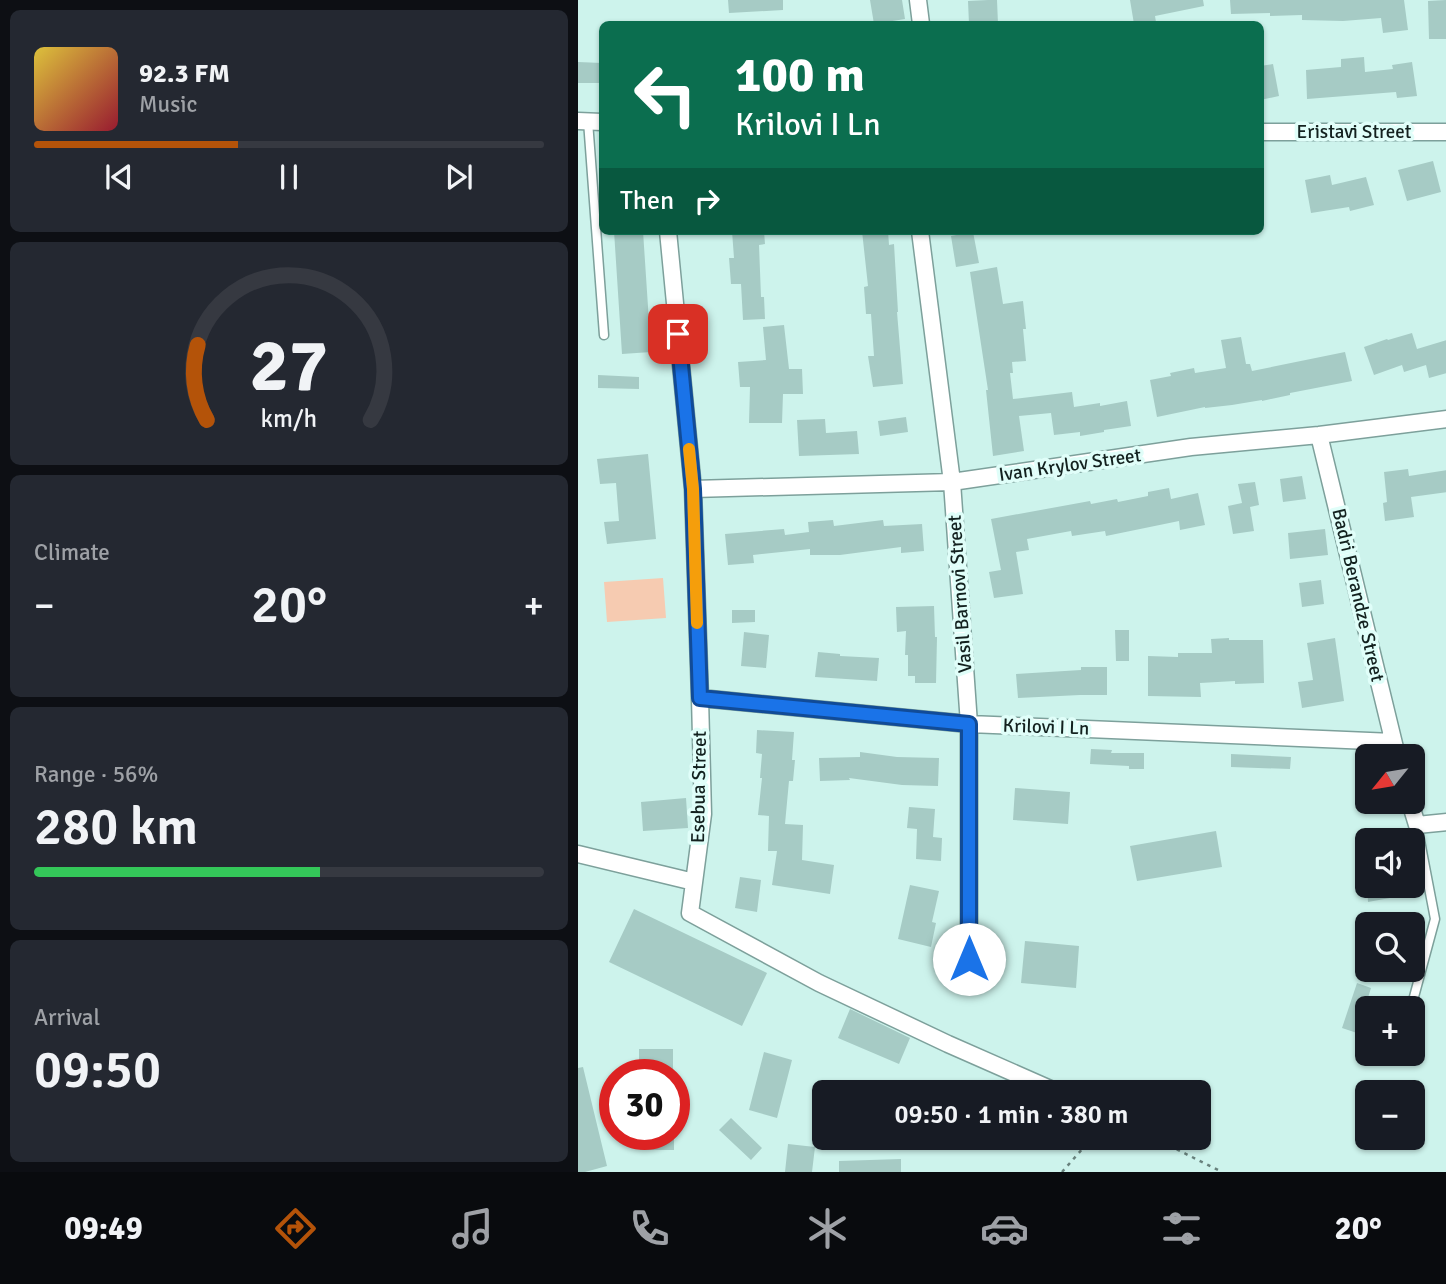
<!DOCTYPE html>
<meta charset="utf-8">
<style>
body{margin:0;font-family:Signika,sans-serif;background:#242831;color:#f1f3f6;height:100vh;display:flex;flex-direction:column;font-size:26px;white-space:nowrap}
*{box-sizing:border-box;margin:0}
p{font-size:23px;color:#9ea1a6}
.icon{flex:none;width:38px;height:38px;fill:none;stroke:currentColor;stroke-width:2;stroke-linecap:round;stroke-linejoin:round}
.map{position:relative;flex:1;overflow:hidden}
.details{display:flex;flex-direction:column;gap:10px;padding:10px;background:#0d0f14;width:578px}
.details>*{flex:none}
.hud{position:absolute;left:21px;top:21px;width:665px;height:214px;border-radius:10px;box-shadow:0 2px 5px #0004;background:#0b6e4f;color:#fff;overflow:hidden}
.needle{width:46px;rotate:240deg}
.controls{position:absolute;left:777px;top:744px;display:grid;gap:14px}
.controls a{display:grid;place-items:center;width:70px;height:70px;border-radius:10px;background:#171b24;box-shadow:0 2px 5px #0004;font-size:35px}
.speed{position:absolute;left:21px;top:1059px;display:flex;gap:14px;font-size:35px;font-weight:700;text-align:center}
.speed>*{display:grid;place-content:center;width:91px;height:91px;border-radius:50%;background:#171b24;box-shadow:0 2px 5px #0004;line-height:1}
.speed .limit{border:10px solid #d22;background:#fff;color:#111}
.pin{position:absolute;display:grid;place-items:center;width:60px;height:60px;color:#fff;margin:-30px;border-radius:14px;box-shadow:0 4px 10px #0006}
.me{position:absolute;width:77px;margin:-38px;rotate:0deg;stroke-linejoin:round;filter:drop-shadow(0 0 5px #0008)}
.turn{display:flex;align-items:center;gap:24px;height:147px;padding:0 21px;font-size:32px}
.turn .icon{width:91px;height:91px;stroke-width:2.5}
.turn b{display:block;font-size:49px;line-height:60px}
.then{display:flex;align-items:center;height:66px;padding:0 21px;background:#0003;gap:14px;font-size:26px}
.big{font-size:52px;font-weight:600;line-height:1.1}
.details .widget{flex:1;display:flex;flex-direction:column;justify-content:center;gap:10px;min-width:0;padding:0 24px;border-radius:10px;background:#242831}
.details .dial{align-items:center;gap:0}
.dial svg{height:182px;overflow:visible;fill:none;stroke:#363941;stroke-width:7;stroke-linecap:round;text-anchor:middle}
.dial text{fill:#f1f3f6;stroke:none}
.song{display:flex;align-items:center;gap:21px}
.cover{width:84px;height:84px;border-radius:10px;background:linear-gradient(135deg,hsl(50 70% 55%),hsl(350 70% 35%))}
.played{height:7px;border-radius:4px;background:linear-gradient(90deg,#b45309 40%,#363941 40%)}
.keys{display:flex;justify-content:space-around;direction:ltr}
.heat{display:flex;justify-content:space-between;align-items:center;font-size:38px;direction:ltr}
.charge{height:10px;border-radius:5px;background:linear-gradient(90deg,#34c759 56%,#363941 0)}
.trip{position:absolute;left:234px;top:1080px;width:399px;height:70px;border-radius:10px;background:#171b24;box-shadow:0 2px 5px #0004;font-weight:600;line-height:70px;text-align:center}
.tab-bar{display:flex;height:112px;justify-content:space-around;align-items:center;background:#090b0e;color:#9ea1a6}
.tab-bar .icon{width:49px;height:49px}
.tab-bar .current{color:#b45309}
.tab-bar b{font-size:32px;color:#f1f3f6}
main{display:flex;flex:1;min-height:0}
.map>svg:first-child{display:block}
.green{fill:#f6cbb1}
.building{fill:#a6cbc5}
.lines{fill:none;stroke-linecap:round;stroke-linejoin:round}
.service-casing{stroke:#7da09b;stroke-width:11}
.minor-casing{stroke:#7da09b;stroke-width:19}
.path{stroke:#68817c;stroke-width:2.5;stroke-dasharray:3.5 5;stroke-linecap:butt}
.service{stroke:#fff;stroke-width:8}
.minor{stroke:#fff;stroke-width:16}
.route-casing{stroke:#114b97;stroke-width:18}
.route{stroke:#1a73e8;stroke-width:12}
.slow{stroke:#f59e0b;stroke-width:12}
.labels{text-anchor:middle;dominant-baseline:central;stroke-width:7;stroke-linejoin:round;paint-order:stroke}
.street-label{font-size:19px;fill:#13211f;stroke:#e0fef9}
</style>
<main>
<section class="details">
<div class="widget">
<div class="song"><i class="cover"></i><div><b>92.3 FM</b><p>Music</p></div></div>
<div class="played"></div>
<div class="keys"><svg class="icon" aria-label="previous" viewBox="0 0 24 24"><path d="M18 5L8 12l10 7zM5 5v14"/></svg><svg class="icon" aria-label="pause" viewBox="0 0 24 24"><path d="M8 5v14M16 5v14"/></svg><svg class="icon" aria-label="next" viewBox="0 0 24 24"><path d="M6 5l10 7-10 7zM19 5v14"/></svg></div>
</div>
<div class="widget dial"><svg viewBox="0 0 100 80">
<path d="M14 69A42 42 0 1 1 86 69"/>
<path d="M14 69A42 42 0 0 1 10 36" stroke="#b45309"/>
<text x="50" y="56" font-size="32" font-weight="700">27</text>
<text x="50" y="72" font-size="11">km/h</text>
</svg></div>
<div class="widget"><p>Climate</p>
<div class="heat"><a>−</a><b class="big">20°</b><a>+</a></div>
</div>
<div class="widget"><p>Range · 56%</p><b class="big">280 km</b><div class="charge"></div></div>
<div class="widget"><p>Arrival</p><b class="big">09:50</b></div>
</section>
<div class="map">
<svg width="869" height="1172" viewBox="0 0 869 1172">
<rect width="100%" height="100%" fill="#cdf3ec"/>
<path class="green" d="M85,578l3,40 -59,4 -3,-40z"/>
<path class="building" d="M150,0h55v10l-54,3z
M292,0h32l3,19 -31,5z
M410,0h9l1,24h-29l-1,-23z
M552,0h73l1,6 -49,10 1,6 -22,2z
M652,0h174l4,30 -25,3 -2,-15 -38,3 -41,-1v-5l-32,1v-3l-39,1z
M869,0v39h-18l-1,-38z
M786,57l1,15 28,-3 -1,-4 20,-3 5,34 -20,2 -1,-6 -89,7 -1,-29 35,-3v-8z
M0,62l24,1v20h-24z
M695,64l6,32 -19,4v-34z
M855,161l8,31 -34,9 -9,-31z
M752,175l2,10 34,-8 8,28 -24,6 -1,-4 -38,6 -6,-33z
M36,231h29l8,121 -29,2z
M154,231h32l1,13 -6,1 2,52h3l1,22 -22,1 -2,-36h-10l-2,-26h5z
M284,231h26l1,14 5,-1 4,68h-1l6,72 -30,3 -5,-31h6l-3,-42h-5l-2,-27 4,-1z
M395,232l6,31 -23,4 -5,-31z
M419,267l6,37 20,-3 3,28h-3l3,32 -14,1 1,11h-3l3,26 59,-7 2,15 26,-4v3l27,-5 4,25 -27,4v2l-24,4v-4l-26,3 -3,-22 -32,3 5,35 -31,5 -7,-66h2l-18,-118z
M206,325l5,44h13l1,25h-20l-1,29h-33l1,-36h-10l-2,-25 28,-2 -3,-33z
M834,333l5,16 30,-9v33l-18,5 -3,-13 -22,7 -2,-7 -28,10 -10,-28 23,-8 1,1z
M663,337l5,27h4l2,7 93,-19 7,29 -62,12v2l-28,6v-1l-30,5 -27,3v-1l-48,10 -7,-37 21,-4 -1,-3 24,-5 1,5 31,-5 -5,-28z
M20,375l41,2v12l-41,-1z
M328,417l2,15 -28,4 -2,-15z
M247,419l1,14 31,-2 2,23 -60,2 -2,-36z
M70,454l8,85 -49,5 -3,-22 15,-1 -3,-38 -16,1 -3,-25z
M830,469l1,7 38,-6v22l-36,5 3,20 -29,4 -2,-18 4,-1 -3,-30z
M724,476l4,23 -23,3 -3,-23z
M677,482l4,23 -9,2 4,24 -21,3 -5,-28 14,-3 -4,-19z
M591,488l2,11 27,-6 7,32 -25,5 -1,-9 -73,15 -1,-5 -33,5 -1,-5 -44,8 2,11 -13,2 7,42 -29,4 -5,-26 12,-2 -10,-51 99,-18 1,3 26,-5 1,3 30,-6v-4z
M255,520l1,6 49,-6 1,6 38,-2 2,27 -23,2v-6l-61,8h-30v-6l-57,6 1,8 -26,2 -3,-31 59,-5 1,6 24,-3 -1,-10z
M747,529l3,26 -38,4 -2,-26z
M743,580l3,24 -22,3 -3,-24z
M356,606l1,31h2l-1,46h-21v-7h-7v-21h-3l1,-24 -9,1 -1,-25z
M154,610h23v12l-23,1z
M537,630h14v31h-13z
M166,632l25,3 -3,33 -25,-2z
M651,638v2h34l1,43 -29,1v-3l-35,2 1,14 -53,-1v-40l30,1v-4h34l-1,-14z
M757,638l9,63 -42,7 -4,-26 15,-2 -6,-37z
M240,652l22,2v2l39,2 -2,23 -62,-4z
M503,667h26v28h-27l-62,3 -2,-24 65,-4z
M179,730l37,2 -2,28h3l-2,21h-4l-4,43 18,1 -1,35 32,5 -4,29 -58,-9 5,-34h-9l1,-35 -11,-1 4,-37h-2l2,-24 -6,-1z
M513,749l21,1 -1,3h33v16h-15v-3l-39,-2z
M282,752l37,5 42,1 -1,28 -36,-1 -53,-7 1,2 -30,1 -1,-23 41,-1z
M653,754l60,3 -1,12 -59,-2z
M437,788l55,4 -2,32 -55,-4z
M108,798l2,30 -45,3 -2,-29z
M331,807l26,2 -2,28 9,1 -1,23 -25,-2 1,-30 -10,-1z
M638,831l6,36 -85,14 -7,-35z
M835,858h4l6,34 -55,10 -1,-16h46z
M162,877l21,3 -4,32 -22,-4z
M332,885l29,6 -7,31 4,1 -5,24 -33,-8z
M56,909l133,64 -25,53 -133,-64z
M447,941l54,5 -3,42 -55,-5z
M779,983l14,5 -14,45 -15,-5z
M272,1009l60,29 -11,26 -61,-26z
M61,1049h34v25h-34z
M186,1052l28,8 -15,58 -28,-8z
M5,1067l24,99 -22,6h-7v-104z
M153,1118l31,30 -11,12 -32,-30z
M62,1134h34v16h-34z
M210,1144l27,3 -3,25h-27z
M323,1159v13h-62v-11z"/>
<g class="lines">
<defs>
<path id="service" d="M10,121l16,214
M833,1008l24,-89 -18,-94"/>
<path id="minor" d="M340,0l3,24
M0,121l24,1
M682,132h187
M90,231l25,258 7,209 3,116 -13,99 129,70 129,61 109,48
M342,231l32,251 17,242v235
M741,435l78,321
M115,489l259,-7 239,-35 128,-12 128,-16
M122,698l269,26 424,18
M832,802l7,23 30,-3
M0,854l116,28"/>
</defs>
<use href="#service" class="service-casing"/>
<use href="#minor" class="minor-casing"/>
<path class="path" d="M576,1138l68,34
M484,1172l30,-34"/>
<use href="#service" class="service"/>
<use href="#minor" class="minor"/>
</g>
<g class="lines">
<defs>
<path id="route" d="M100,334l15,155 7,209 269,26v235"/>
</defs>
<use href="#route" class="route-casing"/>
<use href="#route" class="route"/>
<path class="slow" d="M111,449l4,40 4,134"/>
</g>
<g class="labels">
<g class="street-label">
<text x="776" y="132">Eristavi Street</text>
<text transform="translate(492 465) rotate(-8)">Ivan Krylov Street</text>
<text transform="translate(382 594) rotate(-94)">Vasil Barnovi Street</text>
<text transform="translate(780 595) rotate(77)">Badri Berandze Street</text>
<text transform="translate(468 727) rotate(2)">Krilovi I Ln</text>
<text transform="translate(121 787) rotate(-89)">Esebua Street</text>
</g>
</g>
</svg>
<div class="controls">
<a><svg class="needle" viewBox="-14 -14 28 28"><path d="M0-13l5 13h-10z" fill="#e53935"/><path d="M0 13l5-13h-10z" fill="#9ea1a6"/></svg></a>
<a><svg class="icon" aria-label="sound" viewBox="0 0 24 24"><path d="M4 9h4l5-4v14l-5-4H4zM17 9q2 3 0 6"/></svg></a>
<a><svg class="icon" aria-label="search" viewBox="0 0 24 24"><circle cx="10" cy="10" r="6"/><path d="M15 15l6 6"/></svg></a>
<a>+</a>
<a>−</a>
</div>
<div class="speed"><div class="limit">30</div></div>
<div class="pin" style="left:100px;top:334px;background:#d93025"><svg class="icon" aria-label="arrive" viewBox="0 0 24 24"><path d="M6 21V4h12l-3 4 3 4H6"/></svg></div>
<svg class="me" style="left:391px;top:959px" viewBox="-20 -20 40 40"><circle r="19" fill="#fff"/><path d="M0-13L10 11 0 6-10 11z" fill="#1a73e8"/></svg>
<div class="trip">09:50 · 1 min · 380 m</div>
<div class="hud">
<div class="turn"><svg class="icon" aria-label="left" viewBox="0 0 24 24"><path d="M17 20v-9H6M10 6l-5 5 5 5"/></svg><div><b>100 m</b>Krilovi I Ln</div></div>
<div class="then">Then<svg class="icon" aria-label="right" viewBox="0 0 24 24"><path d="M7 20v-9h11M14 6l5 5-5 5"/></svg></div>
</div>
</div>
</main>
<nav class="tab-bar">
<b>09:49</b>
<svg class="icon current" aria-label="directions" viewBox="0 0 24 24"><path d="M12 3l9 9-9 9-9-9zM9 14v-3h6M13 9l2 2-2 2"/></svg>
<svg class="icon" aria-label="music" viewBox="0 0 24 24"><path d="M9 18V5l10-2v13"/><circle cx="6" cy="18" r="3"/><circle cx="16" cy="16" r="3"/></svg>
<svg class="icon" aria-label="phone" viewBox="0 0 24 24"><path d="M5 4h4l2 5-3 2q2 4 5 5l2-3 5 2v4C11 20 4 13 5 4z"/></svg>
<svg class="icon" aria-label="climate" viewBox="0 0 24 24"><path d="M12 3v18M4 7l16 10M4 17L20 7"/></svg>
<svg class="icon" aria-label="car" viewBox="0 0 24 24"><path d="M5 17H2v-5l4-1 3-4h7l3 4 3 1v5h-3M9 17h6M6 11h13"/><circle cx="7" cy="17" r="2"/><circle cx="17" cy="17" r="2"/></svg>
<svg class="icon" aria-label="filters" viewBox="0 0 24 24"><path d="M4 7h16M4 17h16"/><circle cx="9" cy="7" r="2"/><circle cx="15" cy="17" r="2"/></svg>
<b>20°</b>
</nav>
